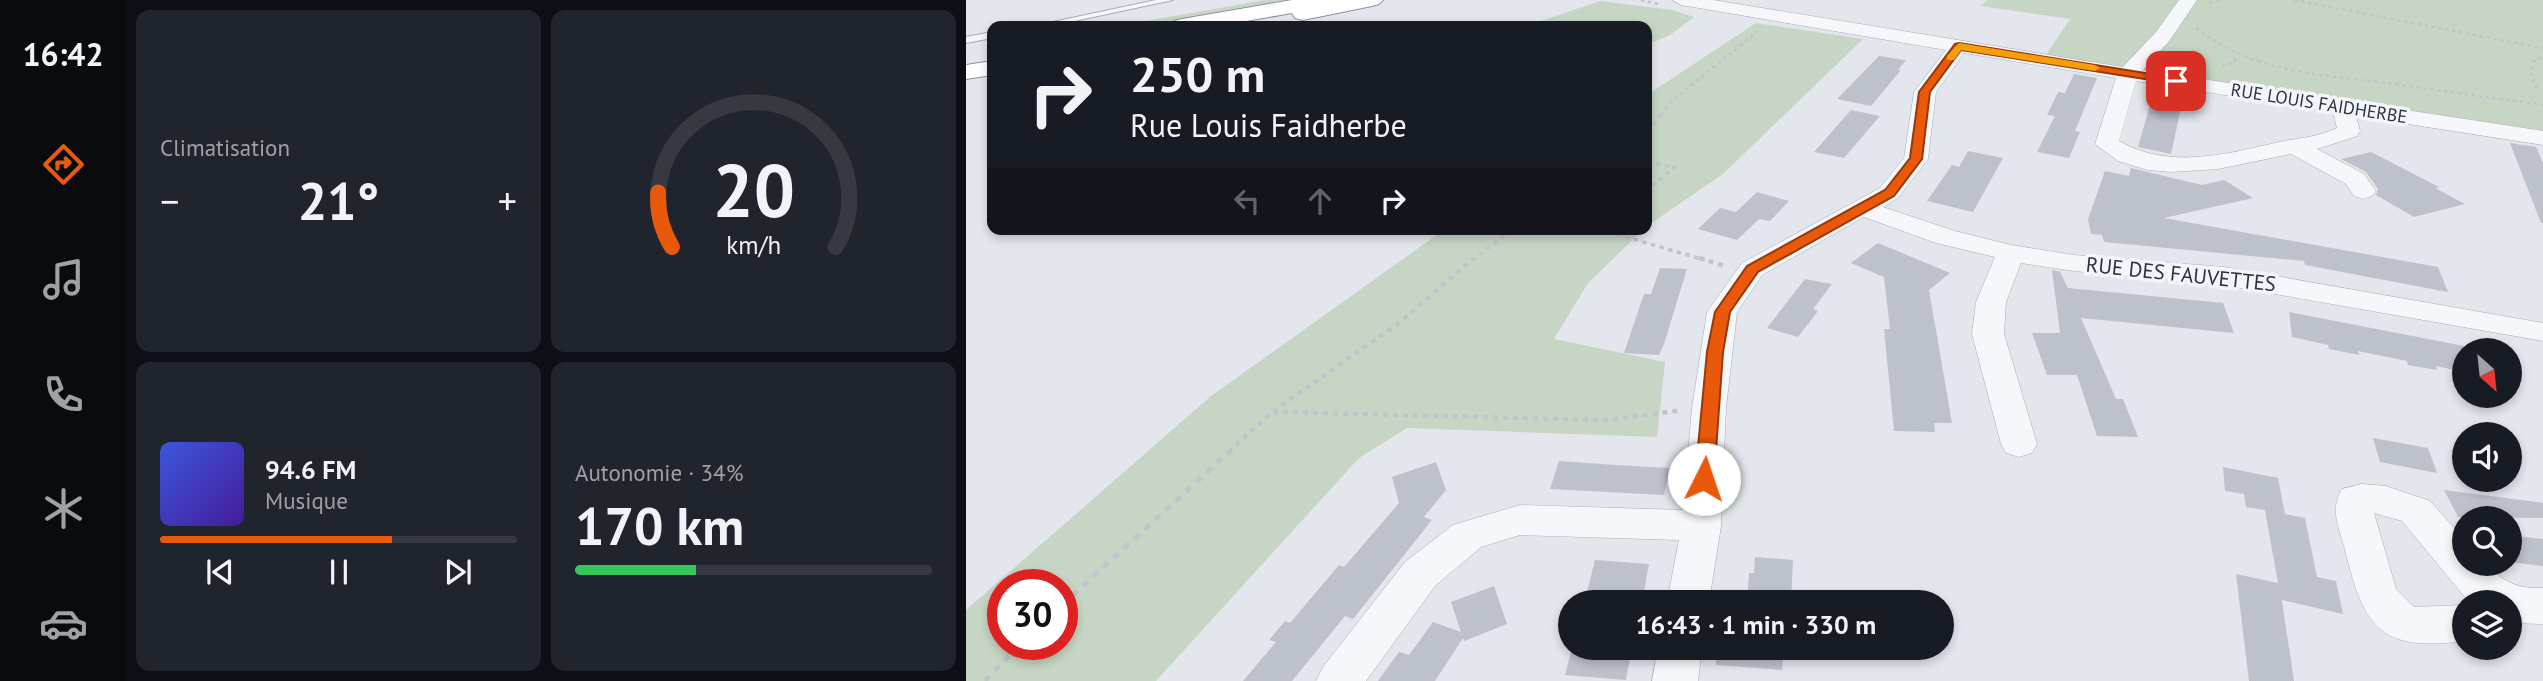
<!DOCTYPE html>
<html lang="fr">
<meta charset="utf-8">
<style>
body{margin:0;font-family:"PT Sans",sans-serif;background:#20242c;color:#f1f3f6;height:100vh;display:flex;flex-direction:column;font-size:26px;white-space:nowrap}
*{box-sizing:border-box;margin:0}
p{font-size:23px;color:#9ea1a6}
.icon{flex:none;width:38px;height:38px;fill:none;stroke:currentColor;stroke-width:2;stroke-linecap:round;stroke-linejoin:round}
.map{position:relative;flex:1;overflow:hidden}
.details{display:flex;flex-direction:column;gap:10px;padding:10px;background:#0d0f14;width:840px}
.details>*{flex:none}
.guide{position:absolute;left:21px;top:21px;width:665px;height:214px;border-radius:14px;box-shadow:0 4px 10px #0003;background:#171b24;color:#f1f3f6;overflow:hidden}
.needle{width:46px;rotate:153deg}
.controls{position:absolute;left:1486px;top:338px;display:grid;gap:14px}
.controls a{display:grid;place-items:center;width:70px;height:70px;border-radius:50%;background:#171b24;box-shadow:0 4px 10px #0003;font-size:35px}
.speed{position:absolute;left:21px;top:569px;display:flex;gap:14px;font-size:35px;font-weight:700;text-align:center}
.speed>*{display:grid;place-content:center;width:91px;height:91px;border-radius:50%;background:#171b24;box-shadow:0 4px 10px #0003;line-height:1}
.speed .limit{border:10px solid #d22;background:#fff;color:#111}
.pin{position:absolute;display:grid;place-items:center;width:60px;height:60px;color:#fff;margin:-30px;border-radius:14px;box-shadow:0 4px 10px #0006}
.me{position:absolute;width:77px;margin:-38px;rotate:4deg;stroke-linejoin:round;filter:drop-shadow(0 0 5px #0008)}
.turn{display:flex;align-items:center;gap:24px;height:147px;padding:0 28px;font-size:32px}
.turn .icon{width:91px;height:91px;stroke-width:2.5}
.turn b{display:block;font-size:49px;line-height:60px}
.lanes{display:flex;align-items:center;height:66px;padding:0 28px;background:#0003;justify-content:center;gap:35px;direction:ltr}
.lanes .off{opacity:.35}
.big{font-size:52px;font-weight:700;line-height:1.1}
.details .card{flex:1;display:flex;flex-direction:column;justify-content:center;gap:10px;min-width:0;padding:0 24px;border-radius:14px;background:#20242c}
.details .dial{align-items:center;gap:0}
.dial svg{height:182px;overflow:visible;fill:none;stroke:#363941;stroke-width:7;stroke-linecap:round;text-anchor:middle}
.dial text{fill:#f1f3f6;stroke:none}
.song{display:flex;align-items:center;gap:21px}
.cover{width:84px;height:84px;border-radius:10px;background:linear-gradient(135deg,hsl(230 70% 55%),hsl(260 70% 35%))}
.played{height:7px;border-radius:4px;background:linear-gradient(90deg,#ea580c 65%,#363941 65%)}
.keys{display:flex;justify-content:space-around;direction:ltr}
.heat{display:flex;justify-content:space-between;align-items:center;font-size:38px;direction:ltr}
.charge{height:10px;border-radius:5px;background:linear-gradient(90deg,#34c759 34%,#363941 0)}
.details .tiles{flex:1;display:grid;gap:10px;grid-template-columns:repeat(2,1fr)}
.trip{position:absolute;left:592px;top:590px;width:396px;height:70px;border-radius:35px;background:#171b24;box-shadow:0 4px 10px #0003;font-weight:700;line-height:70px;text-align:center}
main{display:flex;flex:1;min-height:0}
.tab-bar{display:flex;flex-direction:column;width:126px;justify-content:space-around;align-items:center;background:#090b0e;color:#9ea1a6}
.tab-bar .icon{width:49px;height:49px}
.tab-bar .active{color:#ea580c}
.tab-bar b{font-size:32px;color:#f1f3f6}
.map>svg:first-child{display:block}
.green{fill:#c7d6c4;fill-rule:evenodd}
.building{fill:#bdc1cc}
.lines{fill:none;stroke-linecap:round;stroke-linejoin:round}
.lane-casing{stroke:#a8acb7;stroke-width:2}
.street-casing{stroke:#a8acb7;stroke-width:1}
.highway-casing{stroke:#8a92a3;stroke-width:2}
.path-far3{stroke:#c1c4cb;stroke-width:2.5;stroke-dasharray:3.5 3.5;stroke-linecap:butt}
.path-far2{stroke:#c1c4cb;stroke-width:3.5;stroke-dasharray:4.5 4.5;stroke-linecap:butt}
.path-far1{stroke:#c1c4cb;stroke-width:4.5;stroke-dasharray:5 5;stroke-linecap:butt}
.path{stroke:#c1c4cb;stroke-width:5;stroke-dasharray:7 7;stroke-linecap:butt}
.lane{fill:#f6f7fa;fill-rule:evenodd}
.street{fill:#f6f7fa;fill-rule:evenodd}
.highway{fill:#fff;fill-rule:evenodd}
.route{fill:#ea580c;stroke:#983908;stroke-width:2}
.slow{fill:#f59e0b}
.labels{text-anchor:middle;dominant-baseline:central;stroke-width:7;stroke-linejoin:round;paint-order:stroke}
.far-street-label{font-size:18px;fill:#2a3245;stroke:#f3f5f9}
.street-label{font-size:21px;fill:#2a3245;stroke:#f3f5f9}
</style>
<main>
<nav class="tab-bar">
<b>16:42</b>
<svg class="icon active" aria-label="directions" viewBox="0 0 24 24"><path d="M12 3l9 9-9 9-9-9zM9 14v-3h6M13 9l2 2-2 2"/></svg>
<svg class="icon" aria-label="music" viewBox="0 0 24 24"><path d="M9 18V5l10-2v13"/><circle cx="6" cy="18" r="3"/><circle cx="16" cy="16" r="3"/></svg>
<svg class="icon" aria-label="phone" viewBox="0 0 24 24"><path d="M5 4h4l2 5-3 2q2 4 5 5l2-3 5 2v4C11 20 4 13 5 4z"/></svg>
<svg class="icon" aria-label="climate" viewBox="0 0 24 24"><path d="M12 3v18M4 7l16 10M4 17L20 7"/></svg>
<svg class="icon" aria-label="car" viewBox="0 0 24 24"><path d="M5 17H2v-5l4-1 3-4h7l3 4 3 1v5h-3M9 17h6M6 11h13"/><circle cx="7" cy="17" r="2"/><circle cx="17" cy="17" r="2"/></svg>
</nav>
<section class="details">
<div class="tiles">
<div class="card"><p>Climatisation</p>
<div class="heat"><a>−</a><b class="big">21°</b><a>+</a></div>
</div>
<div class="card dial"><svg viewBox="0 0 100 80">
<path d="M14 69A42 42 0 1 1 86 69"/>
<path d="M14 69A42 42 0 0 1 8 45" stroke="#ea580c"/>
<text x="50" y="56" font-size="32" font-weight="700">20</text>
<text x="50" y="72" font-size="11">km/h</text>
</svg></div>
<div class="card">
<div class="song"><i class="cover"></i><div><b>94.6 FM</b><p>Musique</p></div></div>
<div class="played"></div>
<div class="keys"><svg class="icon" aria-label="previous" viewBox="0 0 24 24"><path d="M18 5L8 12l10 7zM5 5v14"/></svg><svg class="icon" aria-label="pause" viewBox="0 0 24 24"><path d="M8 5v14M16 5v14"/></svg><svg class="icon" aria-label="next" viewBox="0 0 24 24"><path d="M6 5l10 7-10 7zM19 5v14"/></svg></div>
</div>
<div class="card"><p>Autonomie · 34%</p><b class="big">170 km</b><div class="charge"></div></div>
</div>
</section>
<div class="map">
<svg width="1577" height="681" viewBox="0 0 1577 681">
<rect width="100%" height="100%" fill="#e3e6ec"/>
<path class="green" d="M300,0h33l-148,26h-35z
M1021,0h556v138l-499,-80 26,-39 -89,-13z
M634,1l73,9 21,7 -24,18 -23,10v-19h-121z
M790,23l107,16 -140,135 -76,52v-131z
M479,229h199l-56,54 -34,56 111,23 -8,75 -250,-9 -48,30 -203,223h-190v-71l245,-214zM96,584v60h-59v-60z"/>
<path class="building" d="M913,56l27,4 -8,10h3l-30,36 -34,-7z
M1108,74l23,4 -22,53 5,1 -11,26 -32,-6 18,-36 -8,-1 11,-23 7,1z
M1188,91l30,4 -13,59 -33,-7z
M885,110l29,6 -36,42 -30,-6z
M1544,143l26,4 7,16v60h-2z
M1002,151l35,7 -30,54 -46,-11 25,-36 7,2z
M1405,152l68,35 -4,1 30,16 -51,13 -38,-22 2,-6 -12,-17 -25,-13z
M1165,168l71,17 22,-5 29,18 -89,20 274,49 10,25 -143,-27 -1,-4 -200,-19 -2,-7 -11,-1 -3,-15 17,-48 24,5z
M791,192l32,9 -19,20 -11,-2 -22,21 -39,-11 22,-21 16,4z
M912,243l72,30 -21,17 23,133h-18l1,9 -41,-1 -10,-102h6l-6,-52 -33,-14z
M694,268l27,1 -23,75 -5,11 -35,-2 20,-59h7z
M1086,270l8,2 8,16 155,15 11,30 -153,-15 35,81h7l15,38 -41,-1 -20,-61h-30l-15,-42h28z
M839,279l27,5 -19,25 5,2 -20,26 -31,-9z
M1323,312l175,34v26l-28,-6 1,4 -29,-5 -1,-4 -49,-10 1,4 -30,-6 -1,-4 -36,-8z
M1407,438l55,10 9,25 -57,-11z
M593,461l57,4 54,3 -6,27 -114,-6z
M470,462l10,28 -22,27 8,3 -79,99 -8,-3 -53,65h-49l33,-39 -7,-2 16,-19 5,2 49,-58 5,2 55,-64 -7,-26z
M1257,467l55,11 7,36 -16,-3 36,7 12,59 19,4 7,33 -61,-14 -1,-5 13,86h-45l-13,-107 42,9 -13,-73 -19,-3 -2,-13 -19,-3z
M1478,490l99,13v15l-85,-1z
M1544,535l33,4v27l-33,-4z
M789,557l38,3 -2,42h-44l2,-29h5z
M629,560l54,4 -7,38 -57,-2z
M528,586l13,38 -43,17 -1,-3 -28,43h-57l21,-29 10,3 24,-33 28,10 -10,-30z
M606,648h60l-6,32 -61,-5z
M750,648h68l-2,22 -66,-5z"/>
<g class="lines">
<defs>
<path id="lane" d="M190,0h17l-122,26h-17z
M26,32v6l-26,5v-6z"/>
<path id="street" d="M706,0h41l410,67 33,-35 23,-32h18l-27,40 -27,30 400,61v14l-187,-29 4,15 -3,5 -40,13 47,25 12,17 -4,5 -9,3 -9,-3 -8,-12 -55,-30 -73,15 -47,3 -23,-2 -30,-9 -23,-17 21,-66 -152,-25 -28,39 -8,67 -30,39 -15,9 72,24 56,14 63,10 150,12 319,56v18l-319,-56 -150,-14 -53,-8 -15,39 -2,32 33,110 -5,9 -13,4 -13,-4 -5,-9 -29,-110 4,-32 19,-45 -59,-14 -72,-26 -102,58 -25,37 -11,96 -5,118 -12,76h-42l12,-62 -159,-5 -39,12 -46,39 -69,95h-50l7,-14 82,-105 48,-37 67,-20 163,5 9,-102 15,-96 35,-49 138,-75 24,-30 10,-66 32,-42 -265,-45zM1170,81l197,31 4,16c-17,8 -35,10 -53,13 -54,12 -113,30 -165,0z
M1396,484l24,2 44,15 34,38v25h22c17,18 32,25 57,24v36l-33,-1v-21h-37l-9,-6 -62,-75 -28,-8 22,76 18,18 50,-2v36c-87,12 -101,-17 -120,-95 -6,-22 -14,-36 -2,-57z
M692,648h44l-4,33h-46z"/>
<path id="highway" d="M326,0h91l-4,4 -7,2 -69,14 -8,-2 -3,-5 -74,13h-47l3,-5 8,-2z
M26,61v14l-26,4v-14z"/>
</defs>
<use href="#lane" class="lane-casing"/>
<use href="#street" class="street-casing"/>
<use href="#highway" class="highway-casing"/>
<path class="path-far3" d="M675,0l17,4
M1328,0l249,48
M1243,3l12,-3
M1230,28c56,45 129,47 198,56 50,7 99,14 149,21
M1256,66l13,-4v-9
M1571,89l-6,-15 3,-13 9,-4
M695,115l12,-15 84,-68"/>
<path class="path-far2" d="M681,132l15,-19
M681,162l28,5 -28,23
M633,229l106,31
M506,260l42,-31"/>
<path class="path-far1" d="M733,258l26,8
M307,412l332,8 72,-9
M270,445l36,-33 127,-89 75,-65"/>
<path class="path" d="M96,605l176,-161
M19,681l35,-37"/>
<use href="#lane" class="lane"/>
<use href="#street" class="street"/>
<use href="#highway" class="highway"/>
</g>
<path class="route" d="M993,43l217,35 5,3 -5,3 -215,-34 -31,42 -8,67 -28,37 -136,76 -28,40 -7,40 -9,127 -3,5h-13l-3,-5 12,-127 8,-40 32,-46 138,-76 25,-32 9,-66 36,-48z"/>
<path class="slow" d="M993,43l136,22 5,3 -5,3 -134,-21 -7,10h-7v-4z"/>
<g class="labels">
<g class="far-street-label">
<text transform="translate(1353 103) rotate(9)">RUE LOUIS FAIDHERBE</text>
</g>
<g class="street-label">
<text transform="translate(1215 274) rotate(6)">RUE DES FAUVETTES</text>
</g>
</g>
</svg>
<div class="controls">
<a><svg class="needle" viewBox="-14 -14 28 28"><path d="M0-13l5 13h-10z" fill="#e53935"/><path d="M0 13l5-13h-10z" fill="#9ea1a6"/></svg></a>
<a><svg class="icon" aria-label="sound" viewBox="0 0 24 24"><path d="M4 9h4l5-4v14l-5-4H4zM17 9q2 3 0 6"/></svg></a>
<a><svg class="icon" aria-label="search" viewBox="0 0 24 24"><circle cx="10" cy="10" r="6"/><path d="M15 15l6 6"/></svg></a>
<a><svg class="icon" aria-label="layers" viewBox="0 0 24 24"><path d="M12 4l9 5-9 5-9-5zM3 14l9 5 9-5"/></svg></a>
</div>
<div class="speed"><div class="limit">30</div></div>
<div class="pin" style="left:1210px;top:81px;background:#d93025"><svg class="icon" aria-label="arrive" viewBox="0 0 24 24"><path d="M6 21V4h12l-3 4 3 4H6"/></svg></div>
<svg class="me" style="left:738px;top:479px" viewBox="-20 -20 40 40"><circle r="19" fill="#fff"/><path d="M0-13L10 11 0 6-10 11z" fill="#ea580c"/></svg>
<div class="trip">16:43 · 1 min · 330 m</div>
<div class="guide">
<div class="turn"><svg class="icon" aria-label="right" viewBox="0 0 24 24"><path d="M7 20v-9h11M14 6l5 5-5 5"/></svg><div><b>250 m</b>Rue Louis Faidherbe</div></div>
<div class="lanes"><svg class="icon off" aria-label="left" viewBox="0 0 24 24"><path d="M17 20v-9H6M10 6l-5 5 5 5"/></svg><svg class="icon off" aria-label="ahead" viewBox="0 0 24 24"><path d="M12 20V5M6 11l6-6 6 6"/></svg><svg class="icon" aria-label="right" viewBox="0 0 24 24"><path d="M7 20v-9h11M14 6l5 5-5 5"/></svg></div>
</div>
</div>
</main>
